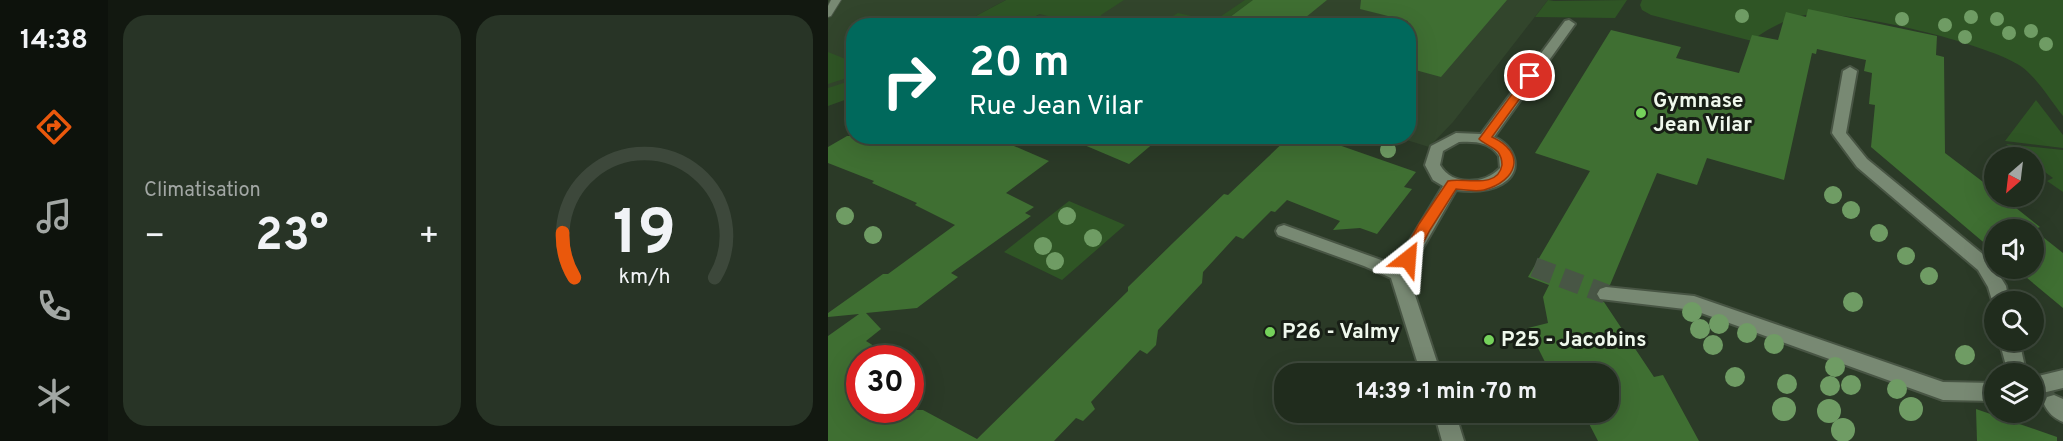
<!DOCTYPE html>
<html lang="fr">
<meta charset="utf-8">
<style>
body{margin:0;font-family:Overpass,sans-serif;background:#283426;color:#f1f3f6;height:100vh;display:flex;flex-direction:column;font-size:22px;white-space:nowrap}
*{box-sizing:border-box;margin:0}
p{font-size:20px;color:#a2a7a4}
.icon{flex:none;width:33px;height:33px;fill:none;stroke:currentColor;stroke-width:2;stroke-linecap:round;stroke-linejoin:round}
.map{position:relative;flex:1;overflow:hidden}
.panel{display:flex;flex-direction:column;gap:15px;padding:15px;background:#121810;width:720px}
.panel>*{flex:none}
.top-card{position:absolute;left:18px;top:18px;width:570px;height:126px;border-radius:24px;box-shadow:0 6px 24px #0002,0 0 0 2px #3d483b;background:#00695c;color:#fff;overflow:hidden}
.needle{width:39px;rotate:208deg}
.tools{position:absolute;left:1156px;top:147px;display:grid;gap:12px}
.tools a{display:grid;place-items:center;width:60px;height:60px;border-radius:50%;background:#202c1d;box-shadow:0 6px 24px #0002,0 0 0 2px #3d483b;font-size:30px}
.speed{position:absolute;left:18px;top:345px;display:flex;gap:12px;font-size:30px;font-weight:700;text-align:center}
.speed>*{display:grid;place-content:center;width:78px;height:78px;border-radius:50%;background:#202c1d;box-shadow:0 6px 24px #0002,0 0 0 2px #3d483b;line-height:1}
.speed .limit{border:9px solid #d22;background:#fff;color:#111}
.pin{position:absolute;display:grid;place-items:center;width:51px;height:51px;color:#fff;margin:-26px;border:3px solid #fff;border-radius:50%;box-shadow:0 2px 6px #0007}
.me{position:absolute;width:66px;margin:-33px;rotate:28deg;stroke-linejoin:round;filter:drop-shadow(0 0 4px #0008)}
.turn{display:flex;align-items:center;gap:21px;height:126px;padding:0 24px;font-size:27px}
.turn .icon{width:78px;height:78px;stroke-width:2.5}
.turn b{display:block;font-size:42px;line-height:51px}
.big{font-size:45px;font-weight:700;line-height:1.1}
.panel .tile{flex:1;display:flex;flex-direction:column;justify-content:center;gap:9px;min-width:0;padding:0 21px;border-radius:24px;background:#283426}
.panel .dial{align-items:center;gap:0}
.dial svg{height:156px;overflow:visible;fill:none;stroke:#3d483b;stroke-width:7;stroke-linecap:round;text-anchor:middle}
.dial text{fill:#f1f3f6;stroke:none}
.heat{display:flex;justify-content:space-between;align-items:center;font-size:33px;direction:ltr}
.panel .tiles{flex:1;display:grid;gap:15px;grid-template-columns:repeat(2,1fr)}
.trip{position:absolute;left:446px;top:363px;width:345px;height:60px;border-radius:24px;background:#202c1d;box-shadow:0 6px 24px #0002,0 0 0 2px #3d483b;font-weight:700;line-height:60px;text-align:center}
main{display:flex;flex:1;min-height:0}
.tab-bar{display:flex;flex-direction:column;width:108px;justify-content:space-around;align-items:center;background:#0d120c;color:#a2a7a4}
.tab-bar .icon{width:42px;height:42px}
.tab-bar .on{color:#ea580c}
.tab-bar b{font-size:27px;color:#f1f3f6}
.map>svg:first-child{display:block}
.built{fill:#32452c}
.green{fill:#2f5525}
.building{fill:#3f6f32}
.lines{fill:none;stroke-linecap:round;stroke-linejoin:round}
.pedestrian-tunnel{stroke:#485645;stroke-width:20;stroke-dasharray:20 10;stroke-linecap:butt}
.minor-tunnel{stroke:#485645;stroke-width:20;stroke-dasharray:20 10;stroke-linecap:butt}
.service-casing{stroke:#485544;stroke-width:2}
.pedestrian-casing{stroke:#485544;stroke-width:4}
.minor-casing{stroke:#485544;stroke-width:4}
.service{fill:#788973;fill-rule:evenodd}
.pedestrian{fill:#788973;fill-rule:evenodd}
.minor{fill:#788973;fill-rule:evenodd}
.tree{fill:#6f9c64}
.route{fill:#ea580c;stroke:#983908;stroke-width:1.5}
.poi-dot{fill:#75d25b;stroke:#181f16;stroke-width:2}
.labels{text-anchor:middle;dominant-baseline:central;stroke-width:6;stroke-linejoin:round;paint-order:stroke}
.poi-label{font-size:21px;font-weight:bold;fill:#eff8ec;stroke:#181f16;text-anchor:start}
</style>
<main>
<nav class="tab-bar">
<b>14:38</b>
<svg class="icon on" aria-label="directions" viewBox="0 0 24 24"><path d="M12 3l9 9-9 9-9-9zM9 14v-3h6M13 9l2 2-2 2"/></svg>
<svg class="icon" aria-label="music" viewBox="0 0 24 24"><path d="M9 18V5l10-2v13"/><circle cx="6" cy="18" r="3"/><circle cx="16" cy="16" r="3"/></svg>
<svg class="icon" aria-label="phone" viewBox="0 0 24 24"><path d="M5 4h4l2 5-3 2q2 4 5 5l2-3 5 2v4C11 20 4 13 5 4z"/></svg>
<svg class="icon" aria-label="climate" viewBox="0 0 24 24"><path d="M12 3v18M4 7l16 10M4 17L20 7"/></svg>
</nav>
<section class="panel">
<div class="tiles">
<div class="tile"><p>Climatisation</p>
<div class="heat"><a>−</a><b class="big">23°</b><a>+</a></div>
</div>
<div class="tile dial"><svg viewBox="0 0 100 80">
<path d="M14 69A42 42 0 1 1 86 69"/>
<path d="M14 69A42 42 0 0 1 8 46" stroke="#ea580c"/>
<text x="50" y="56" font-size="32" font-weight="700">19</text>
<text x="50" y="72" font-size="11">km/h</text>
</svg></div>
</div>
</section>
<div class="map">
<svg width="1235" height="441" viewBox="0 0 1235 441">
<rect width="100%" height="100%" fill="#2b3a27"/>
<path class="built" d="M0,0h178l-47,25 -105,1 -1,58 -25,16z
M238,0h482l-95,122 -24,25 -32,-10 11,-1v-110h-390z"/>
<path class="green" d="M178,0h118l-23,15 -1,10h-29l3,-2 -34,-9 -22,11h-59z
M417,0h8l-22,16 12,9h-35l-30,-8 -14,8 -8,1 22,-13 36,8z
M720,0l6,1 73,-1 -12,18 -80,-1z
M814,0h421v116c-13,-16 -25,-37 -41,-49 -34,-24 -177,-58 -217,-52 -17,3 -40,15 -53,26l-101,-26 -9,-5 -2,-5z
M0,52l25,10v14l-25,8z
M25,80v17l-25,9v-18z
M1208,100l27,35v13l-58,-7z
M1178,144l57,6v42l-16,-11 6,-3 -19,-14v-6l-8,-1z
M241,201l56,24 -63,55 -58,-28z"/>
<path class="building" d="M425,0h74l-32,26h-77z
M533,0h146l-66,77 -33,-9v-47l-48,-12z
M980,9l129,27 -1,19 8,2 1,96 50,38v5h6l39,31 -7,3h-38v22l-124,-105 4,-42 -6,-1 3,-31 -8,-2 2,-11 -49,-11 -1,5 -4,-1 -28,127 -77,-22 -10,27 -40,-12 -47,112 -11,2 -4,6 3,7 6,2 50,75 9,-2 36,66h-101l-15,-29h25v-38h-57l-23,-46 20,-5 -5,-26 6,-12 -21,-8 62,-106 -55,-18 76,-123 70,17 -5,11 63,15 13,-38 26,5 8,-28 20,5z
M19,136h144l58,25 -43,32 28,14 -9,6 6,3 -80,57 7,4 -41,31 -51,5 15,16 -15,12 27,17h-33v52h63l54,29 151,-148v-4l47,-46 49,-47 4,1 62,-59h23l103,36 -12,15 8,2 -35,45 -17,-6 -27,2 7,-9 -53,-21 -12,12 -4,-1 -28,28 -7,-3 -33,36 -1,11 -44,47 -2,15 -9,9 -7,-4 -49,52 4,7 -12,12 -7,-3 -22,23h-226v-105l31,-22 -31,3v-4l55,-39h5l67,-49 -40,-20 2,-2 -45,-20 2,-2 -46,-18v-16z
M235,136h99l-33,28z
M1206,230l29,23v55l-48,-40h19z
M1148,409l81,28v4h-80z"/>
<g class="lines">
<path class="pedestrian-tunnel" d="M706,267l72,27"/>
<path class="minor-tunnel" d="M1206,385l20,19"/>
<defs>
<path id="service" d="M3,0h10l-10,16 -3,1v-11z"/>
<path id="pedestrian" d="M778,287l88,9 249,86 52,1v18l-52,-1 -250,-90 -93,-11 -3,-5 3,-5z
M1235,370v18l-29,7v-18z"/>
<path id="minor" d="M741,20l6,4 -81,113c20,8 31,34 8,47 -14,8 -30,8 -46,6l-48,84 33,100h-20l-30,-96 -27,-12 -86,-31 -2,-4 2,-4 6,-2 111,40 48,-79 -10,-6 -8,-15 6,-19 25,-13 25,1 84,-113zM631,142c16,-1 31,0 40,14l1,12c-16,17 -48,18 -60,-3l3,-14z
M1022,67l7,4 -11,62 21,26 123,101 16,26 3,16h-14l-1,5 -6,-20 -10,-17 -121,-103 -23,-31 -2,-3 11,-62z
M1171,340h20l6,27 -3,6h-14z
M1226,395l9,4v23c-9,-4 -15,-9 -19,-18l3,-7z
M606,412h21l9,29h-22z"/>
</defs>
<use href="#service" class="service-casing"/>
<use href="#pedestrian" class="pedestrian-casing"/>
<use href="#minor" class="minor-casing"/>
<use href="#service" class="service"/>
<use href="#pedestrian" class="pedestrian"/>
<use href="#minor" class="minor"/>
</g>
<g class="tree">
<circle cx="914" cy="16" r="7"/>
<circle cx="1143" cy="17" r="7"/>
<circle cx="1074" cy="19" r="7"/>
<circle cx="1169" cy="19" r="7"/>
<circle cx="1117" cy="25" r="7"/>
<circle cx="1203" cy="31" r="7"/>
<circle cx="1181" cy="33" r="7"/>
<circle cx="1137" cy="37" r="7"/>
<circle cx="1218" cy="44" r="7"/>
<circle cx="560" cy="150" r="8"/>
<circle cx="1005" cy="195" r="9"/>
<circle cx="1023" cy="210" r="9"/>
<circle cx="17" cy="216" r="9"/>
<circle cx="239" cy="216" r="9"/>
<circle cx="1051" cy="233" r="9"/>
<circle cx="45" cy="235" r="9"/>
<circle cx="265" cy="238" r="9"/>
<circle cx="215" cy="246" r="9"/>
<circle cx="1078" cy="256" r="9"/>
<circle cx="227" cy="261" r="9"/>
<circle cx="1101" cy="276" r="9"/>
<circle cx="1025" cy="302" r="10"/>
<circle cx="864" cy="312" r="10"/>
<circle cx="891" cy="324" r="10"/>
<circle cx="872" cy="329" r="10"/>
<circle cx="919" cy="333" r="10"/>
<circle cx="946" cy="344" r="10"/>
<circle cx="885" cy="345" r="10"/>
<circle cx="1137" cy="355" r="10"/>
<circle cx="1007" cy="367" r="10"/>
<circle cx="907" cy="377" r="10"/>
<circle cx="959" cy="384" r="10"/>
<circle cx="1023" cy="385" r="10"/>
<circle cx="1002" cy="386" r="10"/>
<circle cx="1069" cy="389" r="10"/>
<circle cx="956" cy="409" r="12"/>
<circle cx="1083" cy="409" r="12"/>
<circle cx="1001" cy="411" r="12"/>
<circle cx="1015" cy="430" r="12"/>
</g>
<path class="route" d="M702,73l6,3 -44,61c35,16 25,44 -8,53 -8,2 -19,0 -28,-1l-26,41 -17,32h-10l-3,-3 19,-35 29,-43c15,-4 50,9 54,-16 0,-5 -1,-9 -4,-13 -6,-6 -14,-8 -19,-13l48,-65z"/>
<g class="poi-dot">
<circle cx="813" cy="113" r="6"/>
<circle cx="442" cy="332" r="6"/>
<circle cx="661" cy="340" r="6"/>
</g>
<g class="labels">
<g class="poi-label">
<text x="825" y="101">Gymnase<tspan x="825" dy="24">Jean Vilar</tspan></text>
<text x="454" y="332">P26 - Valmy</text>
<text x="673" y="340">P25 - Jacobins</text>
</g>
</g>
</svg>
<div class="tools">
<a><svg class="needle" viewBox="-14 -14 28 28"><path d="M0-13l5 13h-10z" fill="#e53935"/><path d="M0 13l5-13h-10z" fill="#a2a7a4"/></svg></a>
<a><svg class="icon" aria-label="sound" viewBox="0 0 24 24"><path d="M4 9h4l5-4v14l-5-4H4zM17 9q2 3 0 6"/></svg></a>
<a><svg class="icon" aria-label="search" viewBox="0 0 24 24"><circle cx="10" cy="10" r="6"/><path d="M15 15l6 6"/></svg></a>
<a><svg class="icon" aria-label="layers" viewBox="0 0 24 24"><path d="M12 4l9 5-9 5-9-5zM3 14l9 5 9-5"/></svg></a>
</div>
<div class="speed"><div class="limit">30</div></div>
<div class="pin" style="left:702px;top:76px;background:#d93025"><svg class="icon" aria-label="arrive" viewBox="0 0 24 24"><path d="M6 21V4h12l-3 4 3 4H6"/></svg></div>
<svg class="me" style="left:580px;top:259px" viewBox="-20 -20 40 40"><path d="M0-17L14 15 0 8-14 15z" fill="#ea580c" stroke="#fff" stroke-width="4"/></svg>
<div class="trip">14:39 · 1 min · 70 m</div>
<div class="top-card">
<div class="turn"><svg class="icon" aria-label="right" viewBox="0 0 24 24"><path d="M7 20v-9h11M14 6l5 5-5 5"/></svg><div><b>20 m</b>Rue Jean Vilar</div></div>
</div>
</div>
</main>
